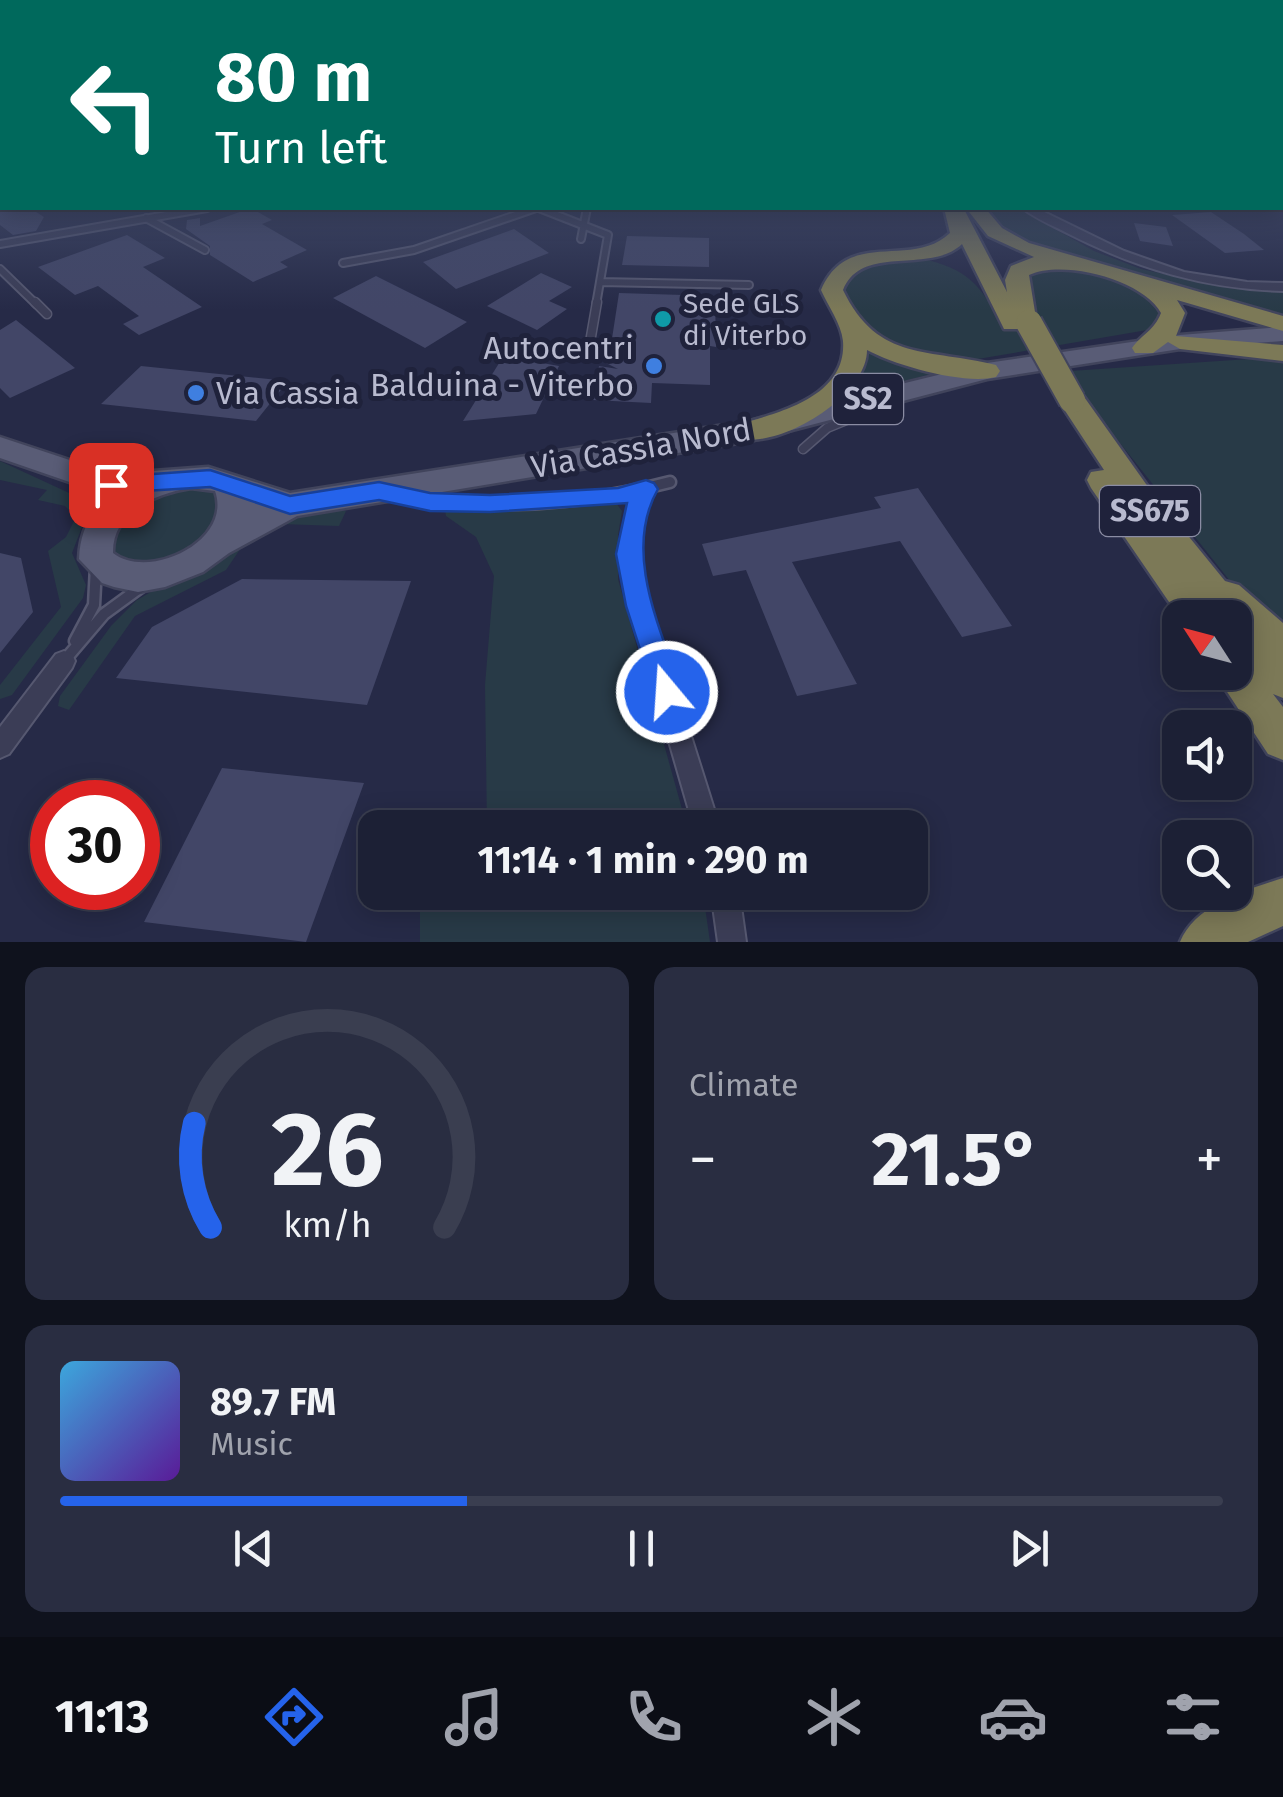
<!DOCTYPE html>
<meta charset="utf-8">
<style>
body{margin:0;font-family:"Fira Sans",sans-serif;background:#292d41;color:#f1f3f6;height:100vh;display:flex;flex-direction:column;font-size:38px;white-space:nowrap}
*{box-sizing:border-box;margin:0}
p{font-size:32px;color:#a0a3ad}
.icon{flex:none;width:55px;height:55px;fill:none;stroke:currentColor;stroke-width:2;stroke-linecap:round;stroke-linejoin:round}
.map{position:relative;height:942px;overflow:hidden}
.side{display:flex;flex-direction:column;gap:25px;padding:25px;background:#0f121d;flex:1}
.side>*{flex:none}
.top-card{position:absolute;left:0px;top:0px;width:1285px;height:210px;box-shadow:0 5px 25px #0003,0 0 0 2px #3a3e50;background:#00695c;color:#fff;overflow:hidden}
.needle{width:65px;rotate:306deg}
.fabs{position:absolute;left:1162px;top:600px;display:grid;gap:20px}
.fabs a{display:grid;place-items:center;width:90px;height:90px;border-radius:20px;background:#1c2035;box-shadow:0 5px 25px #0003,0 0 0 2px #3a3e50;font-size:50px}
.speed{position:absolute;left:30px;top:780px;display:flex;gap:20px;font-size:50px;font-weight:700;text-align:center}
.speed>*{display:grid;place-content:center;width:130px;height:130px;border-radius:50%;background:#1c2035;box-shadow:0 5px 25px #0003,0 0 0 2px #3a3e50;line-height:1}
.speed .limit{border:15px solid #d22;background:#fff;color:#111}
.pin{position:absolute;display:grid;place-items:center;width:85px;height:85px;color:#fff;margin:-42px;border-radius:20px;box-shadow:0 5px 15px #0006}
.me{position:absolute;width:110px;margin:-55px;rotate:342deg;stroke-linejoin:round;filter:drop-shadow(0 0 8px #0008)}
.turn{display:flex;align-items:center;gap:35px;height:210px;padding:0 50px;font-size:45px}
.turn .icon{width:130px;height:130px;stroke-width:2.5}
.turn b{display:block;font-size:70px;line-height:85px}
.big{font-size:75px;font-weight:700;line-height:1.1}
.side .tile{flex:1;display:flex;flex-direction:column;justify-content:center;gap:15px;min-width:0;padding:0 35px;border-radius:20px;background:#292d41}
.side .dial{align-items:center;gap:0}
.dial svg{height:260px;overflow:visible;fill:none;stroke:#3a3e50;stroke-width:7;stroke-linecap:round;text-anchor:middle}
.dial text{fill:#f1f3f6;stroke:none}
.song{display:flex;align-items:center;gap:30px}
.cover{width:120px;height:120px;border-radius:15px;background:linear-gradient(135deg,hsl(200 70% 55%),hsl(270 70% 35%))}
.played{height:10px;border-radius:5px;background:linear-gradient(90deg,#2563eb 35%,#3a3e50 35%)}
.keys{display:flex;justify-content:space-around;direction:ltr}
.heat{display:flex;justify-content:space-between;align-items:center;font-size:55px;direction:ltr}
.side .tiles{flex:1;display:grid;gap:25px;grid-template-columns:1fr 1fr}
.tile:last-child{grid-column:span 2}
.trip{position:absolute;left:358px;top:810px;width:570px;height:100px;border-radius:20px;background:#1c2035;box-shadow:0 5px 25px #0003,0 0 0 2px #3a3e50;font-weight:700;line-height:100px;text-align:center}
.menu{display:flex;height:160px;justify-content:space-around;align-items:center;background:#0b0d15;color:#a0a3ad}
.menu .icon{width:70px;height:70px}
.menu .active{color:#2563eb}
.menu b{font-size:45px;color:#f1f3f6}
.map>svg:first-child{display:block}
.green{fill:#283a47}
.building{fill:#424667}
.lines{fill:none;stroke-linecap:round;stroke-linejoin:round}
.lane-far2-casing{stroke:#565870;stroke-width:10}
.lane-far1-casing{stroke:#565870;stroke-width:11}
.lane-casing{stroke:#565870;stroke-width:15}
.street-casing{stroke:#565870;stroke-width:4}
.primary-casing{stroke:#41445c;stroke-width:5}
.highway-casing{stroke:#42455d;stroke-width:5}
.lane-far2{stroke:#3b3d56;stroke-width:6}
.lane-far1{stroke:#3b3d56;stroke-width:8}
.lane{stroke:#3b3d56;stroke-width:10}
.street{fill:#3b3d56;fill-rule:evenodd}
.primary{fill:#595c76;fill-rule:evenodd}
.highway{fill:#7c7957;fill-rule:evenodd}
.highway-bridge-casing{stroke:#42455d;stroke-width:30;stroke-linecap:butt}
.highway-bridge{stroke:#7c7957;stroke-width:26}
.route{fill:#2563eb;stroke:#184099;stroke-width:2.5}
.culture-dot{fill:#0f9aa8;stroke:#1f223b;stroke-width:4}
.shop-dot{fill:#3f7fe0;stroke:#1f223b;stroke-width:4}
.labels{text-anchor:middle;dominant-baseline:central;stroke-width:10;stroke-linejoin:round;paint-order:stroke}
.far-poi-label{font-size:28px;fill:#b8bacf;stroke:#1f223b;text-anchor:start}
.shield{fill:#1f223b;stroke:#8a8ca3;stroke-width:2.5}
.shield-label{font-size:30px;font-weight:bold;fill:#b8bacf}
.poi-label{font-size:32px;fill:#b8bacf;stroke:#1f223b;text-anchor:end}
.street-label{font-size:32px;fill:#b8bacf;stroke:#1f223b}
</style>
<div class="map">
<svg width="1283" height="942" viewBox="0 0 1283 942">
<rect width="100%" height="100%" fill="#262a47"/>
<path class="green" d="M983,208h34l77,43 47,18 87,19 55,3v27l-258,-74 -34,-23z
M919,258c50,11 59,25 84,67l29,-16 -8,-29 7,-9c51,-3 94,3 132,40l-10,18 -175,30h-38l-45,-11 -37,-24 -17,-39 22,-21z
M861,343l85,27 -115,31z
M1264,358h19v277l-29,-24 -170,-213 -14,-27z
M0,461l80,37 7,16 -15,39 14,32 -3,13 -71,97 -12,4v-14l61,-78 -13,-56 18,-14 10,-20 -11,-11 -27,-6 9,-10 -47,-10z
M208,485l19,15 -24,46 -52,21 -40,-10 -2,-26 37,-35z
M608,502l8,1 6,8 -4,24v44l69,248h-200l-2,-142 9,-109 -18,-39 -30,-21 -1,-6h72z
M334,511h12l-7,15 -58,-2 -34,15 -21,31 -91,46 -66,94 -11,-4 2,-10 51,-70 26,-26 135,-78z
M420,893h283l7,49h-290z"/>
<path class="building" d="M0,208h30l14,9 -8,14 -23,4 -13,-10z
M251,208l21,12 -10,4 45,26 -27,12 8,5 -35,15 -43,-27v-9l-24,-17 1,-9 13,-2v8z
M1211,212l33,22 20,16 -39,3 -53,-38z
M1134,223l32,4 7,19 -33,-5z
M514,229l35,24 -93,36 -33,-27z
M127,235l38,23 -22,9 59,40 -63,28 -16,-11 16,-8 -41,-30 -23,9 -37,-28z
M627,236l82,2v29l-87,-2z
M541,273l31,14 -23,14 18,8 -30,21 -50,-24z
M376,276l66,33 25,13 -42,26 -92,-50z
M619,293l96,3 1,51 -6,-1v39l-58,-2 -1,20 -58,-3 6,-34 19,3 -18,-9 2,-15h9z
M16,320l59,48 -65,30 -10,-10v-58z
M506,352l27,4 -2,5 28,5 -23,48 -73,7z
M141,366l147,15 -32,40 -155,-17z
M918,488l94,138 -50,11 -62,-96 -108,21 65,122 -60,12 -51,-126 -33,6 -11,-32 179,-36 -7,-11z
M0,553l21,5 12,54 -33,41z
M242,579l169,2 -44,124 -251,-27 36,-51z
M222,768l142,15 -58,159 -162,-20z"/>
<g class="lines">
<defs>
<path id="lane-far2" d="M539,208l69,27 -12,70
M146,218l59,32
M581,239l6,-31
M0,244l207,-36
M343,263l71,-13 122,-42
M0,269l37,36
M600,282l149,3"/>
<path id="lane-far1" d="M35,302l12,12
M589,348l8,-46
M803,449l24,-21 51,-21"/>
<path id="lane" d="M401,496c90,15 181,9 269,-14
M75,641l19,-36 2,-38
M64,661l40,-47 37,-27"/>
<path id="street" d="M1022,208h14l88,43 60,21 63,10 36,1v8c-77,-2 -145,-22 -214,-57 -15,-8 -33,-15 -47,-26z
M646,482l6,2 3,5 -7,12 -9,53 11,52 70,222h-26l-64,-222 -11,-52 11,-54 10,-16z
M64,651l8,3 3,7 -3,7 -63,86 -9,4v-31l56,-73z
M711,892h28l7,50h-28z"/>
<path id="primary" d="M1283,327v14l-103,8 -193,30 -237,62 -453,75 -68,37 -26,19 -38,15 -27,5 -24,-5 -12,-4 -23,-24c1,-26 10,-46 31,-63l-110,-38v-21l112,37 96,-7 82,26 460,-72 237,-58 193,-28zM191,488l24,3c18,50 -66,90 -102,62 -1,-41 43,-60 78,-65z"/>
<path id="highway" d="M944,208l21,3 42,81 -2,-12 6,-14 23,-9 -46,-21 -22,-28h19l17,20 27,15 254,73v15l-106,-31 8,13 -9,23 107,9v16l-103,-12 -12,-7 -15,11h-18l-3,-5c10,-14 22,-17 29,-35 -18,-33 -97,-54 -132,-38l6,37 -14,7 3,5 -4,5h-16l-42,-85c-32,31 -100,-1 -119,46 35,73 87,58 153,75l4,6 -4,6c-32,8 -99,-11 -129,-27 0,47 -88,99 -127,88l-4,-7 4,-7c41,-12 107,-28 103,-83 -2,-18 -15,-35 -22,-51 27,-63 90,-20 129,-57z
M1072,391l10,3 64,90 79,97 14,4 44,38v75l-10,-4 10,13v53l-15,-6 -54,-82h21v-17l9,4 -9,-13v-28h-55l-89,-130 -4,-8 4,-8 13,-2 -46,-70 4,-6z
M1283,878v48l-35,16h-68c16,-38 66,-52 103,-64z"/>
</defs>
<use href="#lane-far2" class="lane-far2-casing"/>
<use href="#lane-far1" class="lane-far1-casing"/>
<use href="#lane" class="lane-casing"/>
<use href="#street" class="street-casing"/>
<use href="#primary" class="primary-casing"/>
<use href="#highway" class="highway-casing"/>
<use href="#lane-far2" class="lane-far2"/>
<use href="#lane-far1" class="lane-far1"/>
<use href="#lane" class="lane"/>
<use href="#street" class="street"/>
<use href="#primary" class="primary"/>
<use href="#highway" class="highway"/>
<defs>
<path id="highway-bridge" d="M1029,323l43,77"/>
</defs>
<use href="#highway-bridge" class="highway-bridge-casing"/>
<use href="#highway-bridge" class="highway-bridge"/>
</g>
<linearGradient id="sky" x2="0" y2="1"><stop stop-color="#151727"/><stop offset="0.57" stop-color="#414a69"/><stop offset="1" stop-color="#414a69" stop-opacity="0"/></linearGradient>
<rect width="1283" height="310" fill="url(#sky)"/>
<path class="route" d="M210,470l80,26 89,-14 51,11 60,2 128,-7 28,-8 8,3 4,6c-36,63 3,141 24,203l-4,10 -11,4 -10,-4 -31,-96 -10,-52 11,-51 -137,9 -60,-1 -51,-11 -89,14 -80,-27 -99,6 -12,-8 12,-8z"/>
<circle class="culture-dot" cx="663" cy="319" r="10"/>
<g class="shop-dot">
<circle cx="654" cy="366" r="10"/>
<circle cx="196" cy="393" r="10"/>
</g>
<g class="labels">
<g class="far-poi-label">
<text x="683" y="303">Sede GLS<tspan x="683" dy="32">di Viterbo</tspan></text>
</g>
<g class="shield">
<rect x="833" y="374" width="70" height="50" rx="8"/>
<rect x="1100" y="486" width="100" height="50" rx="8"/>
</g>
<g class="shield-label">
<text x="868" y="399">SS2</text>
<text x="1150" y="511">SS675</text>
</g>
<g class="poi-label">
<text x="634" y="348">Autocentri<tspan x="634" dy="37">Balduina - Viterbo</tspan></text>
<text x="216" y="393" text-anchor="start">Via Cassia</text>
</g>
<g class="street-label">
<text transform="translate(641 448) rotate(-10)">Via Cassia Nord</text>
</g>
</g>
</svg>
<div class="fabs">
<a><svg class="needle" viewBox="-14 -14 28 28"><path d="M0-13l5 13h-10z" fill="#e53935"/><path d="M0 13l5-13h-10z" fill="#a0a3ad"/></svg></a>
<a><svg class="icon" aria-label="sound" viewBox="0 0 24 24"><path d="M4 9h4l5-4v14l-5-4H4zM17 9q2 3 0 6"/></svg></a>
<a><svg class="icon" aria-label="search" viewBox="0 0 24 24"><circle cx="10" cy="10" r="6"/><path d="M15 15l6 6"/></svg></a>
</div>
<div class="speed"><div class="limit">30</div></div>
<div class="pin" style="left:111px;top:485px;background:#d93025"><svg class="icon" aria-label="arrive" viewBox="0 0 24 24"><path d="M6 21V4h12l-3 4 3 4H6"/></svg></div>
<svg class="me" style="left:667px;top:692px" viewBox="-20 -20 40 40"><circle r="17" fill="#2563eb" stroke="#fff" stroke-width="3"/><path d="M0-11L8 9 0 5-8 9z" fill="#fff"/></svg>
<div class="trip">11:14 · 1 min · 290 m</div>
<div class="top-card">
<div class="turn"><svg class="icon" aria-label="left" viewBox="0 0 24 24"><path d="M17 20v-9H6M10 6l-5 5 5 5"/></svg><div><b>80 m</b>Turn left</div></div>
</div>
</div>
<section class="side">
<div class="tiles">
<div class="tile dial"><svg viewBox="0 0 100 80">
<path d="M14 69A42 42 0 1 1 86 69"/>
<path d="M14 69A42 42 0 0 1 9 37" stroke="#2563eb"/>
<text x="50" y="56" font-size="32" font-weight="700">26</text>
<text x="50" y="72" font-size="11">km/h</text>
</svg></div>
<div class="tile"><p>Climate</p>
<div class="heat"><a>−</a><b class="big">21.5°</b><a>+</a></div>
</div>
<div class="tile">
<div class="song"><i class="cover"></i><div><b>89.7 FM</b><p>Music</p></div></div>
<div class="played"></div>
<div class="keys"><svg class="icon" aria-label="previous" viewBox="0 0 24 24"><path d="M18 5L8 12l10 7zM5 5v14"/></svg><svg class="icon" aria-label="pause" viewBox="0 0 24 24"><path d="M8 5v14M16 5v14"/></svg><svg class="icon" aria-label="next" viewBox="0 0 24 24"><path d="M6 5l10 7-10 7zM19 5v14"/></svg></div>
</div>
</div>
</section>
<nav class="menu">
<b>11:13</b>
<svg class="icon active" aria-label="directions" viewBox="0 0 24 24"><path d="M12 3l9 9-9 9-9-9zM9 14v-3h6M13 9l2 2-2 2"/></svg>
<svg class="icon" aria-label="music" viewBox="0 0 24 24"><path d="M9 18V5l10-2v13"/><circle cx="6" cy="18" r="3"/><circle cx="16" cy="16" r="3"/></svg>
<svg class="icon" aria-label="phone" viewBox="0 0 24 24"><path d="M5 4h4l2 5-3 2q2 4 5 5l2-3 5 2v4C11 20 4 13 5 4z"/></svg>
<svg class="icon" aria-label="climate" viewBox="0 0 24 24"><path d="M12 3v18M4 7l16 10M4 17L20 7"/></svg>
<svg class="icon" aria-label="car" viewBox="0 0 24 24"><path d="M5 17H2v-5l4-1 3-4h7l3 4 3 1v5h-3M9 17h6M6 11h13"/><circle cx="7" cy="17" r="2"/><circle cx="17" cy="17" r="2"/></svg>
<svg class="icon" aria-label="filters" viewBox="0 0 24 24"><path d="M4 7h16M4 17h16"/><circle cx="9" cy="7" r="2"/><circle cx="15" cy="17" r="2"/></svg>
</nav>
